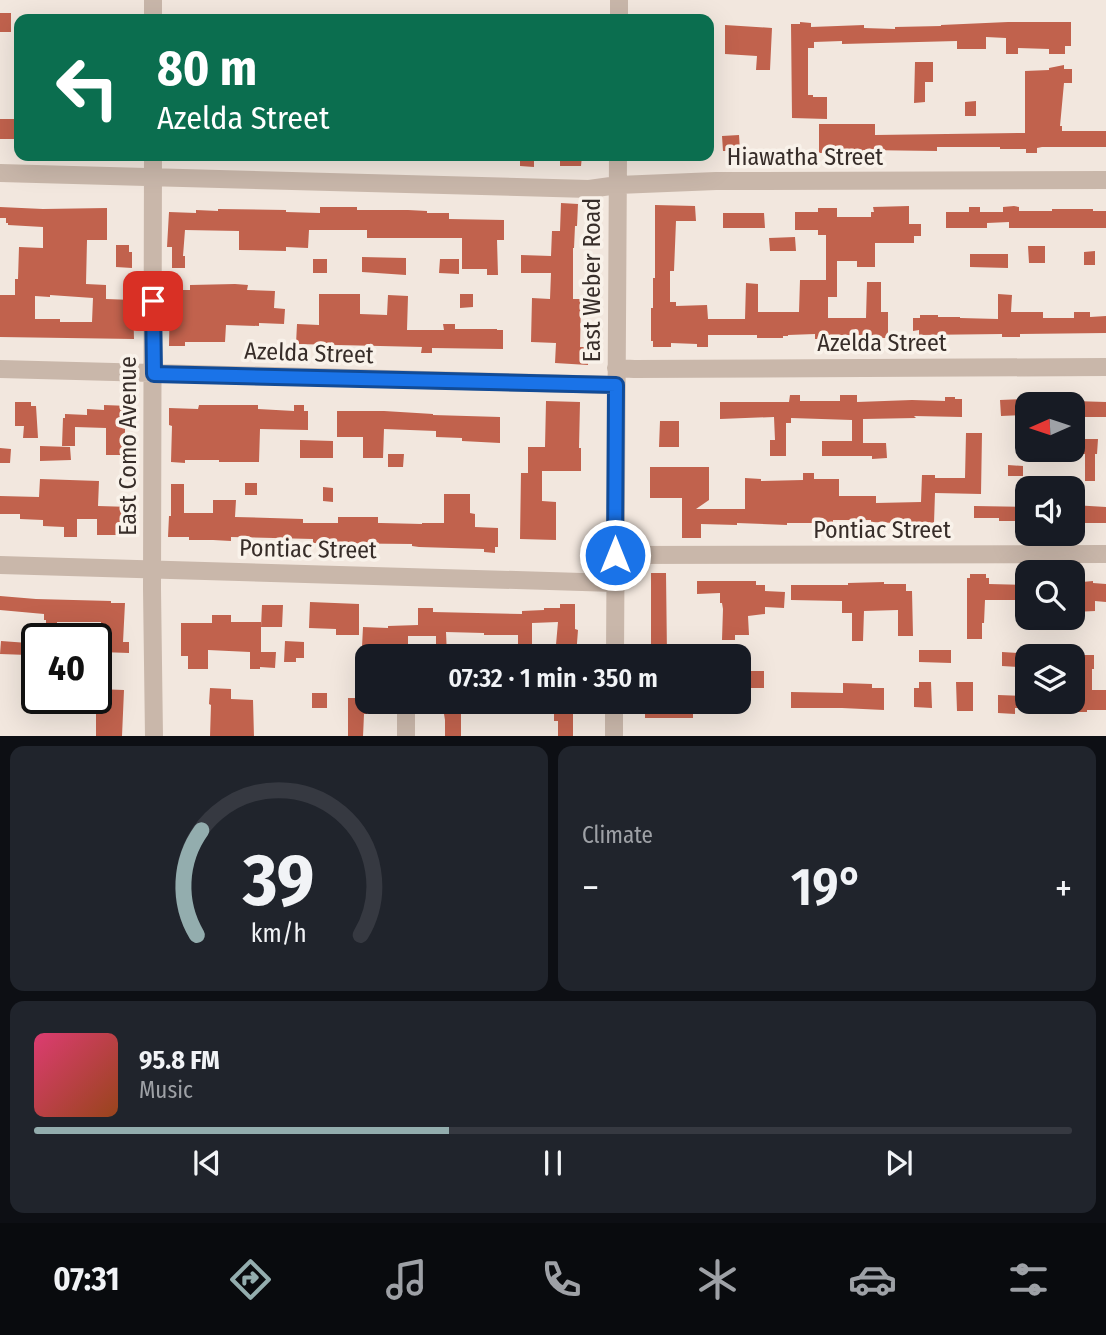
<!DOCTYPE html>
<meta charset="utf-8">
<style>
body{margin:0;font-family:"Fira Sans Condensed",sans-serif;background:#20242c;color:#f1f3f6;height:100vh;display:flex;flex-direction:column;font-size:26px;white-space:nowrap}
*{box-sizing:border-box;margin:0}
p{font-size:23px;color:#9ea1a6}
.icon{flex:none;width:38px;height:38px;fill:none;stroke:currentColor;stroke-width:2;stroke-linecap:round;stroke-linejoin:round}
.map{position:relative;height:736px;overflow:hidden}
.panel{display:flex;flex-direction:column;gap:10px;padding:10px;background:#0d0f14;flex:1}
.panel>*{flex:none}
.hud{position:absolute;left:14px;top:14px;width:700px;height:147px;border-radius:14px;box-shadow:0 7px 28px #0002;background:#0b6e4f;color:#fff;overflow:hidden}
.needle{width:46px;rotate:267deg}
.buttons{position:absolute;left:1015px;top:392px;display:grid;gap:14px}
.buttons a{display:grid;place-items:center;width:70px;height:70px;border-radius:14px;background:#171b24;box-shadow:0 7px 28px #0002;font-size:35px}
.speed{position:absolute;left:21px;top:623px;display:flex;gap:14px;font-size:35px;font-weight:700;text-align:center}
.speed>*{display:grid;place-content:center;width:91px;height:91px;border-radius:50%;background:#171b24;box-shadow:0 7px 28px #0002;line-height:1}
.speed .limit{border:4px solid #111;border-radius:10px;background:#fff;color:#111}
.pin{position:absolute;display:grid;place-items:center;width:60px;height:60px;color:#fff;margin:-30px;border-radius:14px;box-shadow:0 4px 10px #0006}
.me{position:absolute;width:77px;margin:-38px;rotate:0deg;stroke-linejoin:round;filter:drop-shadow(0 0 5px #0008)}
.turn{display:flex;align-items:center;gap:24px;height:147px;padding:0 28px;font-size:32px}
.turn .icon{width:91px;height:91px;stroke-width:2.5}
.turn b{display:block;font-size:49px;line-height:60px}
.big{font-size:52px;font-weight:600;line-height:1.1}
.panel .widget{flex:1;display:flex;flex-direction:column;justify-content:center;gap:10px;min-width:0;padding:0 24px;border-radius:14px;background:#20242c}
.panel .dial{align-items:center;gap:0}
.dial svg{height:182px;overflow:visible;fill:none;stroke:#363941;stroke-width:7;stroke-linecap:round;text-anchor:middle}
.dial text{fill:#f1f3f6;stroke:none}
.song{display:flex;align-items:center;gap:21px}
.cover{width:84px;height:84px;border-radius:10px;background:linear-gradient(135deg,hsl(340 70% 55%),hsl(20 70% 35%))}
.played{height:7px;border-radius:4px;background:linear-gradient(90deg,#93adae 40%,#363941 40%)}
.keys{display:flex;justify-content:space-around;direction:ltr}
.heat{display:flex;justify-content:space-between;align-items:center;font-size:38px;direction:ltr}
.panel .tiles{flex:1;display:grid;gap:10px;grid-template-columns:1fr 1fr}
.widget:last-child{grid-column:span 2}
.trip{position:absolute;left:355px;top:644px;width:396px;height:70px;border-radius:14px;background:#171b24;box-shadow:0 7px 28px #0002;font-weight:600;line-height:70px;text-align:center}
.tabs{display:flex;height:112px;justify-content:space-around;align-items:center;background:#090b0e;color:#9ea1a6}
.tabs .icon{width:49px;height:49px}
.tabs .active{color:#93adae}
.tabs b{font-size:32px;color:#f1f3f6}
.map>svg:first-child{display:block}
.building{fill:#c1624d;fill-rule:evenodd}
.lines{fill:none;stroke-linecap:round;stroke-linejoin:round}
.minor{stroke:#c9b7aa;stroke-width:18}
.route-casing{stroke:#114b97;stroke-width:18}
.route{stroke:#1a73e8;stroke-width:12}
.labels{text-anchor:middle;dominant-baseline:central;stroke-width:7;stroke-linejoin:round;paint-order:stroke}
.street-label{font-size:24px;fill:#372d29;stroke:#f9f2ea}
</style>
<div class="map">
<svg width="1106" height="737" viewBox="0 0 1106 737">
<rect width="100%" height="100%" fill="#f2e7de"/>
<path class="building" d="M0,13h11v19h-11z
M800,22l11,1v4l53,-2v3l31,1v-2l46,-1v-1l67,-3h63v24h-6v8h-16v-5l-31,-1v6h-12v-16l-20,-1v12h-29v-8l-115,3v-3l-28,1v6h-6v47h5v2h14v22l-35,-1 -1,-94h9z
M725,25l47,3 -2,42h-14l1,-14 -32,-2z
M915,62h18v20h-8v20l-11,1z
M1064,65v4h8v14h-8l-4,43h2v5h44v16h-64l-5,1v5h-11v-4h-26v-2h-63v4l-74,-1v2l-44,1v-29h56v11l150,-2v-62l24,-1v-2z
M976,101v15h-11v-14z
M0,119h19v20h-19z
M739,135l1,16h-17l-1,-15z
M520,156h14v11l-14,-1z
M560,156h22l-1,10h-21z
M561,203l17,1 -1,22h-2l-1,22h-1v51h8l-1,48h9l-1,18 -33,-2 1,-20 -25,-1 1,-44 18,1 1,-26h-30v-18l30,1 1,-25h8z
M655,205l40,1 1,15h-20l-2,50h-4v31h6v4l31,-1 1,14h37l1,-36 12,1v28h41l1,-32h26v-45h-8v-5h-23v-18h23v-4h19v9h34v-5h3l-1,-5 36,-1v18h12v12h-7v7h-39v24h-18v-6h-20v36h-9v21h38l1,-36h14v30h7v26h-22v-3h-33v4h-18v-5l-27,1v1h-5v2h-26v-3h-49v12h-11v-3l-26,-1v4h-18v-6h-2v-33h2v-30h2z
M1014,206l5,1v4h33v-2h41v2h13v17h-97v-6l-22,1v5h-41v-16h23v-5h11v5h23v-5z
M0,207l43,2 64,-1v32h-20l-1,44 20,1v14l27,1 1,39 -134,-2v-42h15v-16h3l1,-32 24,1v-21l-35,-2v-2h-2v-5h-6zM50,295l43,3 -1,24h-32v-3h-25v-23l15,1z
M320,207h37v3h51l19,1v2h22v6l55,1v20h-7l1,35h-11v-6h-25v-31h-95v-8h-58l-1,18 -22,-1v4l-47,-1v-19l-54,-1 -2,26h2v12h-13v-21h-5l2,-35 27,1v-3l22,1v-2l68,1v2l34,1z
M723,213h41l1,15h-42z
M795,237l1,14h-26l-1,-13z
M116,245h13v7h3v16l-16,-1z
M1028,246h17v17h-16z
M1095,251v14h-11v-13z
M970,254h38v14l-38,-1z
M362,257l44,1v17l-44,-3z
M313,259h14v14h-14z
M440,259h19v15l-20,-1z
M235,284l13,1 -1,5 28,1 -1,17 11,1 -1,15 -25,-1v3l-33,-1 -1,17h-40v4h-16l1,-56h20v-5z
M319,294h41v20l27,1 1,-20 20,1 -1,34h37l-1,-6h12v5h42v1h6v19l-71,-1v5h-11l1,-6 -126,-3 1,-20 22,1z
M460,294h13v13l-13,1z
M998,294l14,1 -1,17h32v6h31v-6h16v5l16,-1v17l-86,1v3h-18v-3l-83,1v-5l-6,1v-13h7v-3h18v2h22v1l38,1z
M790,395h10v6h40v-6h17v7l55,-2 33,1v-4h10v2h7v18l-48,-1 2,2 -53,1v24h23l1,15 -15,1v-3h-50v-15h30v-21l-61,-2v5h-5v33h-16v-16h5l-1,-23 -54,2v-17h69z
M1027,399v16l-26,1 -1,-16z
M546,401l34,1 -1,46h2v23h-39v30l14,1v38l-36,-1 1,-66h7v-26h17z
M1074,401l32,1v15h-32z
M15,402h16v4h5l2,32h-15l1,-12h-9z
M104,405l25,1v19h-4v30h-19v-27l-31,-1v19h-13l1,-28h2v-4l22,1v-6l17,1z
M199,405h59v4l36,2v-6h10v6h4v19l-48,-1 -1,33h-40v-2h-34v3l-14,-1 1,-36 -3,-1v-17l29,1z
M337,411h47l49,3v1l67,2v26l-38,-2v-3l-26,-1v-6l-52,-2 -1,29h-20v-21h-26z
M660,421h19v26h-20z
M966,433h16l-1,61 -46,-1 -1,30 -5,-1v5h-33v-4l-25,-1v-2h-38v3h-46v2l-50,-2v2l-36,-1v14h-19v-40h-32v-31h59v33l-13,9h49v-31l16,1v2l42,-1v-7h11v6h25v17h37v7l45,-1 1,-27h13v3h30z
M1082,439h16l-1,15h-2v27h-10v-27h-4z
M300,440l33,1v17h-33z
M40,446l30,1 1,13 -31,1z
M0,448l11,1 -1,14h-10z
M388,454h16l-1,13h-15z
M1008,465l15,1v10h-15z
M40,479l59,2 -1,25 33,1 -1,28h-33v-16h-20v18h-13v-10l-21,-1v-6l-23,-1v-5h-20v-18l39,1z
M245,483h12v12h-12z
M171,484h13v29h29v-13h23l-1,17 68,2v4h35v-6h40v6h3l41,1v-1h22v-29h26v19l5,1v13l23,1v19h-3v6l-11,-1v-3l-65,-2 -7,-1v-2l-99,-1v-4l-82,-2v4l-18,-1h-24v-3h-21l1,-21h2z
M323,487l10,1v14l-10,-1z
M1073,505l33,2v16h-33z
M974,506l53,1v14h-28v-3h-25z
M651,573h15l1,83h-16z
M970,574h16v4h3v6l38,1v15h-42l-1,23h-2v16h-15v-61h3z
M697,581h59v4h9v6l20,1 -1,16 -19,-1v7l-17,2 1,19h-14v5h-13l1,-31 -1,-6h-2v-10l-23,1z
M1093,581v2l13,1v18l-11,-1v10l-21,1 -1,-26h9v-4z
M884,582v2h22v7h6l1,45h-15v-26l-34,1 -1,30h-11v-28h-10v-12l-51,-1v-15h57v-2z
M0,596l36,3 75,2v2h14l-2,39h6v11l-28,-1v-30h-44v2h-11v-4h-2v-6l-44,-4z
M310,602l49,2v31h-23v-6l-27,-1z
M560,604h15v25l3,1 -2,26h-21l3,-34 -26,1v28h-14v-16h-34v-2l-38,-1 1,24h-11v-20h-28v15h-15v-3l-6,-1h-25l1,-20 25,1v-2l30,-1v-17h15v4l89,2v-3l22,-1v-2h16z
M262,605h21l-1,22h-21z
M212,615h19v7h30v30h15l-1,16 -15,-1v2h-10v-17l-42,-2v19h-20v-13h-7v-33h31z
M1,641l27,2v12l-28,-1z
M285,641l19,1v16h-8v4h-12z
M919,650h32v13l-32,-1z
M1002,652l18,1 -1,14 -17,-1z
M1081,655h13v14h-2v21h14v20h-19v2h-11v-27h5z
M745,671h19v17h-19z
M919,682h12l1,26 -18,-1v-19h5z
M956,682h17v29h-16z
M843,683l29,1v4h12v22l-42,-2h-51v-16l52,1z
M210,688l21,1v10l22,1 1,37h-44l1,-32 -2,-1z
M96,689l28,1 -2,46h-26z
M312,693h15v15h-15z
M998,695l29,1v12h-12v6l-17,-1z
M348,698h19v16h-3l-1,23h-15z
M441,702h41v10h-21v25h-16v-17l-1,-6h-3z
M556,702h13v3h4v32h-15v-16h-4v-16h2z
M645,702h48v16h-48z"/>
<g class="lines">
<path class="minor" d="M153,0v19
M619,19v-19
M153,156l-1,433 2,148
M0,173l589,16 29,-4 98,-4 390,-1
M616,368l18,1 472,-2
M0,369l616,16
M615,555l491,-1
M0,565l615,18
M615,656l3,-500
M406,737v-35
M614,737v-35"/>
</g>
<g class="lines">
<defs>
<path id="route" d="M153,301l1,73 462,11 -1,170"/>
</defs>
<use href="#route" class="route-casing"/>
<use href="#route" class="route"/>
</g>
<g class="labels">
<g class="street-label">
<text x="805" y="157">Hiawatha Street</text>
<text transform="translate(592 280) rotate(-90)">East Weber Road</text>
<text x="882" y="343">Azelda Street</text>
<text transform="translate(309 353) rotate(2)">Azelda Street</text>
<text transform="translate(128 446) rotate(-90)">East Como Avenue</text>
<text x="882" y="530">Pontiac Street</text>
<text transform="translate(308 549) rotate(1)">Pontiac Street</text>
</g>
</g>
</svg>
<div class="buttons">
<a><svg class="needle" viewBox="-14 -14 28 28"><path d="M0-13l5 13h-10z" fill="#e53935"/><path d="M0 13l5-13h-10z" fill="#9ea1a6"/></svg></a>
<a><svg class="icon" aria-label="sound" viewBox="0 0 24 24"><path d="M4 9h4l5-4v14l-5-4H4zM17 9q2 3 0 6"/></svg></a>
<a><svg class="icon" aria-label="search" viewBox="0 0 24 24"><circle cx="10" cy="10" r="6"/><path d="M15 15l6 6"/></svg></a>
<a><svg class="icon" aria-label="layers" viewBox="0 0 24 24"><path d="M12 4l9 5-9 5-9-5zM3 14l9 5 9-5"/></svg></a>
</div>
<div class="speed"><div class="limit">40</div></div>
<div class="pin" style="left:153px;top:301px;background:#d93025"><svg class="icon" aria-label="arrive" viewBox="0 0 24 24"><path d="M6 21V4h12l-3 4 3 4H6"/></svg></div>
<svg class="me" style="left:615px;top:555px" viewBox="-20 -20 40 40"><circle r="17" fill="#1a73e8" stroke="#fff" stroke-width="3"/><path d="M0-11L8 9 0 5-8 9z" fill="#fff"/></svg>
<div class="trip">07:32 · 1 min · 350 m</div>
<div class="hud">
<div class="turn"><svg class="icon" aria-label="left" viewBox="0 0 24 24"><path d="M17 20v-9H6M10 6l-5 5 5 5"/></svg><div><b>80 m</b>Azelda Street</div></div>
</div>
</div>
<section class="panel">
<div class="tiles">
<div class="widget dial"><svg viewBox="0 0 100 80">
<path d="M14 69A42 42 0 1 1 86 69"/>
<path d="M14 69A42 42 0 0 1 16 23" stroke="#93adae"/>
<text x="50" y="56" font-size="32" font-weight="700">39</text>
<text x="50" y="72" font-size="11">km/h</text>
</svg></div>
<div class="widget"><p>Climate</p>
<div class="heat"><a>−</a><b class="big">19°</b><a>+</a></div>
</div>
<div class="widget">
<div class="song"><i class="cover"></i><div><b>95.8 FM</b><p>Music</p></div></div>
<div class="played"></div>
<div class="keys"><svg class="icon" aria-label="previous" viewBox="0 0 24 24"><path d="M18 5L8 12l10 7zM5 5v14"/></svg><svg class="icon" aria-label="pause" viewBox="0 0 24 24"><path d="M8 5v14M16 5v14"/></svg><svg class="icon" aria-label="next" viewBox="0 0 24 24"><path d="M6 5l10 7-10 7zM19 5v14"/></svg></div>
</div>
</div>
</section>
<nav class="tabs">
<b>07:31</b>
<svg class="icon active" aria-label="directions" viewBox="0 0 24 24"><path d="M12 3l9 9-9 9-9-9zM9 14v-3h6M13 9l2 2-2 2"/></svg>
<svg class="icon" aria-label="music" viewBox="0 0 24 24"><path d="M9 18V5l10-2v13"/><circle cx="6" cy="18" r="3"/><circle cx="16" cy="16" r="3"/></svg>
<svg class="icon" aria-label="phone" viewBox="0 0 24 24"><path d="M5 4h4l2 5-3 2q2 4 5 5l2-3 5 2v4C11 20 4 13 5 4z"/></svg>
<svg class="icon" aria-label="climate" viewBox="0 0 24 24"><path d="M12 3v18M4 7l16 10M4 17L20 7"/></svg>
<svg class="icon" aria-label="car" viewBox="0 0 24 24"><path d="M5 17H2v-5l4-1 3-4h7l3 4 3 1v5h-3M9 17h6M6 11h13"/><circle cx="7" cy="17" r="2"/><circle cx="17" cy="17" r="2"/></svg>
<svg class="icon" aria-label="filters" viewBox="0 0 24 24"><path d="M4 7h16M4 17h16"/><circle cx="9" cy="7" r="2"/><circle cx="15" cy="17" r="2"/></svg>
</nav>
